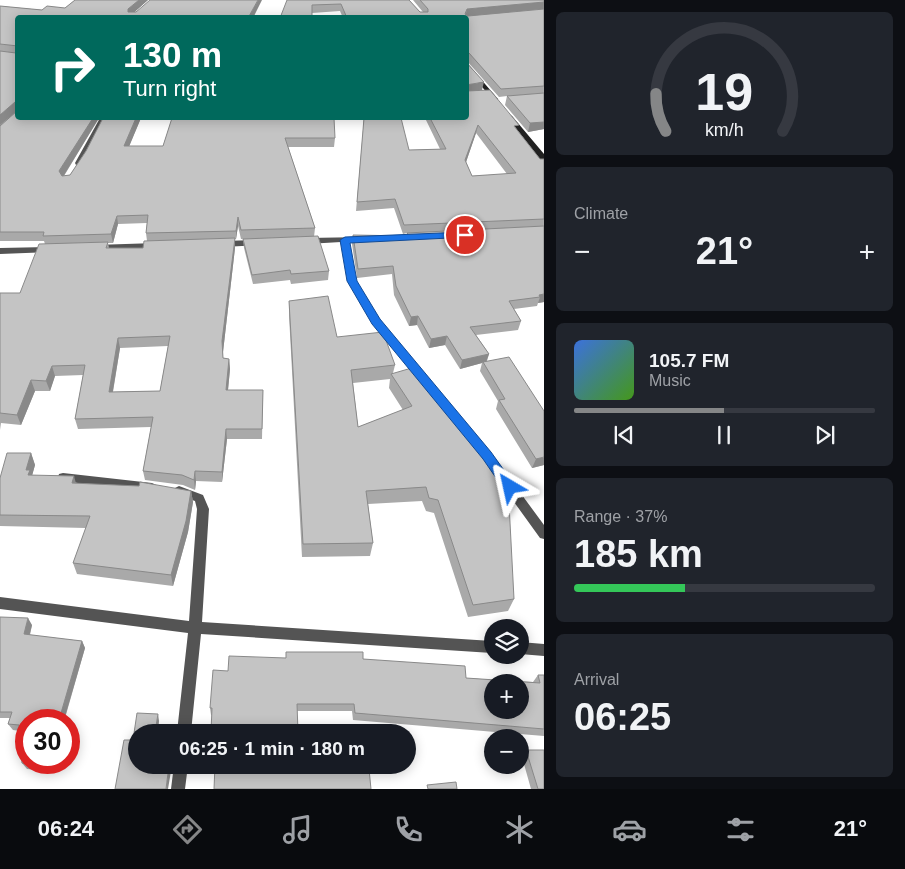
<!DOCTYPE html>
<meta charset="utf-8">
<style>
body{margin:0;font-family:Arial,sans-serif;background:#20242c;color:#f1f3f6;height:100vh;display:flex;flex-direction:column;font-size:19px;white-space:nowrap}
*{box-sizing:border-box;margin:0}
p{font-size:16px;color:#9ea1a6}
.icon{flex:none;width:28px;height:28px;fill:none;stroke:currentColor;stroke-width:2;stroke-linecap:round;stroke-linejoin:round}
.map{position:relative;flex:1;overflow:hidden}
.side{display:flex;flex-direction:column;gap:12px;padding:12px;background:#0d0f14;width:361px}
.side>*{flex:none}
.banner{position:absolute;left:15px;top:15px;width:454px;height:105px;border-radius:5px;box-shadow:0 2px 12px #0003;background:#00695c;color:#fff;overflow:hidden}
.buttons{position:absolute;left:484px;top:619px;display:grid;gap:10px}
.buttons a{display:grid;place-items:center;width:45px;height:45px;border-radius:50%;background:#171b24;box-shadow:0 2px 12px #0003;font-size:25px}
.speed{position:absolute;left:15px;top:709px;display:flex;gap:10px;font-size:25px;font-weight:700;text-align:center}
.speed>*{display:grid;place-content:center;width:65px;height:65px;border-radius:50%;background:#171b24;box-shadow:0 2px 12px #0003;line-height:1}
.speed .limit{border:8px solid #d22;background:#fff;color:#111}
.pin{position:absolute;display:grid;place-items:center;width:42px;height:42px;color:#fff;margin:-21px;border:2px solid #fff;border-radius:50%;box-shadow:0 1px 5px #0007}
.me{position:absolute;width:55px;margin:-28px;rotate:324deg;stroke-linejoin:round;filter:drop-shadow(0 0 4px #0008)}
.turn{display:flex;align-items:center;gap:18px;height:105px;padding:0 25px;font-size:22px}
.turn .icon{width:65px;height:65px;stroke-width:2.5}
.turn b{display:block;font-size:35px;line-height:42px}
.big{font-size:38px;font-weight:600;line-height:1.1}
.side .card{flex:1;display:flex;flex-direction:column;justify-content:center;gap:8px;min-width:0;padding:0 18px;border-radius:8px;background:#20242c}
.side .dial{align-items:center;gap:0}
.dial svg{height:130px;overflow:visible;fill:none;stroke:#363941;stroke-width:7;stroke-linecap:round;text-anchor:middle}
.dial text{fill:#f1f3f6;stroke:none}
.song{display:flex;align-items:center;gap:15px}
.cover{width:60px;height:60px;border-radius:8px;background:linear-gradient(135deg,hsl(220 70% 55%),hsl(100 70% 35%))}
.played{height:5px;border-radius:2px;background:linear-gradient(90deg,#858687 50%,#363941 50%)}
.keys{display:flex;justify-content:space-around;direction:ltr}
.heat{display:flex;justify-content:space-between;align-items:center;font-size:28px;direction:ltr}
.charge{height:8px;border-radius:4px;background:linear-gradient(90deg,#34c759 37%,#363941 0)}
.trip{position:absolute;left:128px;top:724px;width:288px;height:50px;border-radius:25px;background:#171b24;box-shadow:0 2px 12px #0003;font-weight:600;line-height:50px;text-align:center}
.tab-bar{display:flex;height:80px;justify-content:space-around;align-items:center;background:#090b0e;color:#9ea1a6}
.tab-bar .icon{width:35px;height:35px}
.tab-bar .current{color:#858687}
.tab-bar b{font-size:22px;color:#f1f3f6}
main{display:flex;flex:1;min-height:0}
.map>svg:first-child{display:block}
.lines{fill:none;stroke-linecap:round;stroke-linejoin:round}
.street{fill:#545454;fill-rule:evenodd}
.secondary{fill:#212121;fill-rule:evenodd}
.wall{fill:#a9a9a9;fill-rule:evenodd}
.shaded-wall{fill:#898989}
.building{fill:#c4c4c4;stroke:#898989;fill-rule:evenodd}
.route{fill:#1a73e8;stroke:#114b97}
</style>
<main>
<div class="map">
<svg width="544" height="789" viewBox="0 0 544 789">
<rect width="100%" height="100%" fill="#fff"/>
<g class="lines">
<path class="street" d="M100,118h6l-23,45 -7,2 -1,-2z
M365,237h3v4l-19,1 7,39 23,38 112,134 53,72v14l-4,-1 -57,-79 -110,-136 -25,-42 -7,-39 -34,2 -4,-3 4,-3z
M256,240l3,1v4l-36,2 -4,-3 4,-3z
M156,243l4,3 -1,2 -64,3 -4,-3 4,-3z
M48,247l3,1v4l-51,2v-6z
M63,473l89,10 4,2 2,3 -2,3 -4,2 -89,-12 -4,-1 -1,-3 1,-3z
M179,486l24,9 6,14 -7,113 290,19v12l-291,-19 -10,98h-14l11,-99 -188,-24v-12l189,24 8,-112 -2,-8 -20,-7 -2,-3 2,-3z
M520,642l24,2v12l-24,-2z
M174,765h14l-3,24h-14z"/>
<path class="secondary" d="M466,62l32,37v2h-4l-28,-33z
M510,115l2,1 32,38v7h-3l-33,-43 -1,-1z"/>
</g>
<path class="wall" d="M75,0h73l-14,12 119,6h-235v100h81l-35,58 6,-1 16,-24 17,-33h38l-12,28h34l9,-28 163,20 -1,9h-46l27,81 -1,9 15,34 -1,9 -37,4 -1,-4 -37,4 -9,-36 -1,-9h-2l-3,-13 -2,13h-1v9l-12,104v6l6,1 1,10 -2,21h35l-1,49h-35l-5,43 -26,-1 -1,9 -12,-5 -38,-5 -2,-9 8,-44 -73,2 -3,-10 8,-44 -28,1 -5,15h-15l-14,34 -20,-2 -1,7v-137h20l25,-49 -1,-3h-44v-235l42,4 23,-2zM147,223l-1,10 1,8 -4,7h-34l-1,-5h5l5,-19zM168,346l-8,45 -47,1 7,-44z
M287,0h122l11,12h3l-10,-12h131v129l-16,3 -23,-27 2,-9 -8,1 -32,-36h-1v-43h-123l-3,-7 -28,2z
M482,90l35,40 23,29h4v143l-6,1 -1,3 -23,3 7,12 -3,9 -42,5 13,19 -2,7 57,104 -12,3 -36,-59 2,-8 -18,-30 2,-8 -22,6 -15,-24 -16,3 -12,-23 -8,1 -15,-31 -2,-21 -35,4 -5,-34 1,-9 54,1v-3l-4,1 -9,-26 -38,3 8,-93 45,32 31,-1 -15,-31h41zM476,133l31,41 -35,2 -6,-14z
M289,301l48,36 58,28 -2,8 42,26 26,30 53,170 -6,12 -40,6 -34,-104 -8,-2 -4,-10 -54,3 5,39 -3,13 -68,1 -13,-242zM390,379l-1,9 14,22 -45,17 -5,-44z
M31,453l4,12 -3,10 44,8 115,8 2,11 -5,30 -15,54 -96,-12 -4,-11 13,-35 -86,-2v-48z
M0,617l32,8 -2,10 52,6 3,7 -35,123 -23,-2 -5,-6 -2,-32 -7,-1 -5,-6 2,-6h-10z
M286,658l77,1 103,19 67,4 5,-7h6v61l-191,-16 -1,-9h-55l-86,4 -1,-7 18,-37z
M526,750l18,39h-13l-9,-32z"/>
<path class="shaded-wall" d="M139,0h9l-20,18v-9z
M258,0h4l-9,18h-5z
M544,2v7l-79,9 2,-9z
M484,82l-2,8 -16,3v-8z
M15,102l2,9 -17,14v-10z
M93,118h6l-38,62 -2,-9z
M136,118h5l-15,36 -2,-8z
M544,122v7l-16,3 2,-9z
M478,125l-2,8 -12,35 1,-8z
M117,216l1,8 -5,19 -2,-9z
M238,217v9l-2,13v-8z
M235,238v10l-12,104v17l-1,-28z
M544,294v8l-6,1 2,-6 -1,-2z
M418,316l-1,9 -8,1 2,-9z
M447,336l-2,9 -16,3 2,-9z
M118,338l2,10 -9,54 -2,-10z
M489,354l-3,8h-3l-1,1 -22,6 2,-9z
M229,359l1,10 -3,31 -1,-10z
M52,366l3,10 -5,15 -4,-10z
M31,380l4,11 -14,34 -4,-10z
M226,429l1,10 -5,43v-10z
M31,453l4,12 -3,11 1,10 -7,-16z
M544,457v8l-12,3 4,-9z
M195,471l1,10 -1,9 -1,-10z
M74,476l3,11 -5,-4z
M191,491l2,11 -5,30 -15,54 -2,-11z
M28,618l4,7 -4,16 -4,-7z
M82,641l3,7 -21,72h-5z
M158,714l1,7 -1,11h-3z
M46,762h6l-2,9 -4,-5z
M169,765h3l-4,24h-2z
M278,765h17l-36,14v-6z"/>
<path class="building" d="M75,0h64l-11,9v3h8l14,-12h108l-10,18h-230v28l-18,-2v-38l42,4 5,-4 18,2z
M287,0h122l11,12h8v-3l-8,-9h124v2l-77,7 -2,5 3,2 76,-7v77l-43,3 -32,-36h-3v-35h-119l-6,-14 -29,1v13h-32z
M0,51l16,2 2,-1v66h75l-34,53 3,5 8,-1 16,-24 17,-33h33l-12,28h39l9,-28h162l1,20h-50l30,90 -74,2 -3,-13 -2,14 -90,2 2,-18 -31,1 -6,18 -68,2 1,-4h-44v-106l17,-15v-8l-2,-1 -15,13z
M466,62l18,20 -18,3z
M466,88v3l24,-1 29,35 -5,1 26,33h4v60l-140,6 -9,-26 -38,3 7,-84h37l8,32 37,-1 -16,-31h36zM478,125l38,48 -44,3 -7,-16z
M544,93v29l-14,1 -23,-27z
M544,226v68l-5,1 1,2 -31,4 12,20 -51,6 19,27 -27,6 -15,-24 -16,3 -13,-23 -7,1 -15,-31 -3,-20 -35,3 -5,-34 56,1 -2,-3z
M318,236l11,35 -38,3 -1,-4 -38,5 -9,-36z
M235,238l-13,103 1,17 6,1 -3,31h37l-1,39h-36l-4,43 -27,-1 -1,9 -12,-5 -39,-4 10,-54 -78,2 10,-54 -33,1 -6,15 -15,-1 -14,35 -17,-2v-120h20l19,-49 69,-2 -2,6h37l1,-7zM170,336l-10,55 -51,1 9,-54z
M328,296l9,41 46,-5 12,33 -44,5 7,57 54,-21 -21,-32 24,-7 20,32 3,-1 24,28 -2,1 32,42 8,1 8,14 6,115 -41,6 -35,-105 -9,-2 -3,-11 -60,4 7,52 -70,1 -14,-243z
M509,357l35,54v46l-8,2 -37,-59 6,-1 -22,-37z
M7,453h24l-5,17h4l-2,5 46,1 -2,7 67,3 1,-4 51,9 -5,30 -15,54 -98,-12 17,-47 -90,-1v-37z
M0,617l28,1 -4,16 58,7 -23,79h-33v42h20v4l-24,-3 -3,-38 -11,-1 4,-12h-12z
M286,652h77v7l102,7 1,12 74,5 -2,-8h6v54l-189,-16 -1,-9h-57l1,28h-87l1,-24h-2l3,-38 15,1 1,-15 57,2zM492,682h28v28h-28z
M137,713l21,1 -3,18h-19v33h33l-3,24h-51l9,-49h9z
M526,750h18v39h-6z
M215,765h63l-19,8 110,-4 2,20h-157z
M456,782l1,7h-29l-1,-4z"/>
<path class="route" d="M465,232l4,1v4l-119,6 7,38 23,38 111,133 25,35 -2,4 -4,1 -5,-1 -22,-32 -111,-135 -25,-43 -7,-41 5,-3z"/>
</svg>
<div class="buttons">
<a><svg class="icon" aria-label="layers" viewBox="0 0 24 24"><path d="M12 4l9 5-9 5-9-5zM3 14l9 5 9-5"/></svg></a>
<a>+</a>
<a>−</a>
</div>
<div class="speed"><div class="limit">30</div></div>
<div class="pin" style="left:465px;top:235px;background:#d93025"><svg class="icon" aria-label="arrive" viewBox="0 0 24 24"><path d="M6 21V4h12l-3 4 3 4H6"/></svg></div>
<svg class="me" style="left:510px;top:487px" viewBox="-20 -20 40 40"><path d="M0-17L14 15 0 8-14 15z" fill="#1a73e8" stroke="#fff" stroke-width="4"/></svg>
<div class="trip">06:25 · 1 min · 180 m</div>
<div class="banner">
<div class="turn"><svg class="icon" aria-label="right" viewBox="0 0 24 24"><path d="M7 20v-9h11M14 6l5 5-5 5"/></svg><div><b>130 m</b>Turn right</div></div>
</div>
</div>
<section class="side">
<div class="card dial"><svg viewBox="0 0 100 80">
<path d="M14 69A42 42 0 1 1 86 69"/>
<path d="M14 69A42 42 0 0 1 8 46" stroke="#858687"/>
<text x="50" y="56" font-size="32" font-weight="700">19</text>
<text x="50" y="72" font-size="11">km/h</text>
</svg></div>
<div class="card"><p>Climate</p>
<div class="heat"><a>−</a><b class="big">21°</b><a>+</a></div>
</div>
<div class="card">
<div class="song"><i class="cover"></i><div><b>105.7 FM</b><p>Music</p></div></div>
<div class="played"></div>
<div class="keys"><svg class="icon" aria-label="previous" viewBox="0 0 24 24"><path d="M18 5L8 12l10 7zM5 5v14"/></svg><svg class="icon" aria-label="pause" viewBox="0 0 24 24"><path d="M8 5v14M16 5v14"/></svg><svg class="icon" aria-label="next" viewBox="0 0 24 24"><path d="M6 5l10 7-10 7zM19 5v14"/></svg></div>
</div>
<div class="card"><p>Range · 37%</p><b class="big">185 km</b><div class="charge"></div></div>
<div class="card"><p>Arrival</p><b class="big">06:25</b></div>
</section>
</main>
<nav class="tab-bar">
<b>06:24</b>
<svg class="icon current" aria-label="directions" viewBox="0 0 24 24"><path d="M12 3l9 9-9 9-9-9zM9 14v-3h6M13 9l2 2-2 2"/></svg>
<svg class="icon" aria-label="music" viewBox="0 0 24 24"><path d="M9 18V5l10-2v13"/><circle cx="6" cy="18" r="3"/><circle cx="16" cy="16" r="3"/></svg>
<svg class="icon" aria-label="phone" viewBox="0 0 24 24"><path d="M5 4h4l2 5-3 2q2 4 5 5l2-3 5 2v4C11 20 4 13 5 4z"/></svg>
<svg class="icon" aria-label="climate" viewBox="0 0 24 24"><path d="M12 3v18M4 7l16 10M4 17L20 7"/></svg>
<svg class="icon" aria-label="car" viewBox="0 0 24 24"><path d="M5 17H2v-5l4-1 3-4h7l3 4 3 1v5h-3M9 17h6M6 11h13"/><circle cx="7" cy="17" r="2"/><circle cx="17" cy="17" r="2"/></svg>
<svg class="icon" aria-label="filters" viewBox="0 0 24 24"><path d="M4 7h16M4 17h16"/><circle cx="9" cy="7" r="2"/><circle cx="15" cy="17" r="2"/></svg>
<b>21°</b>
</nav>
